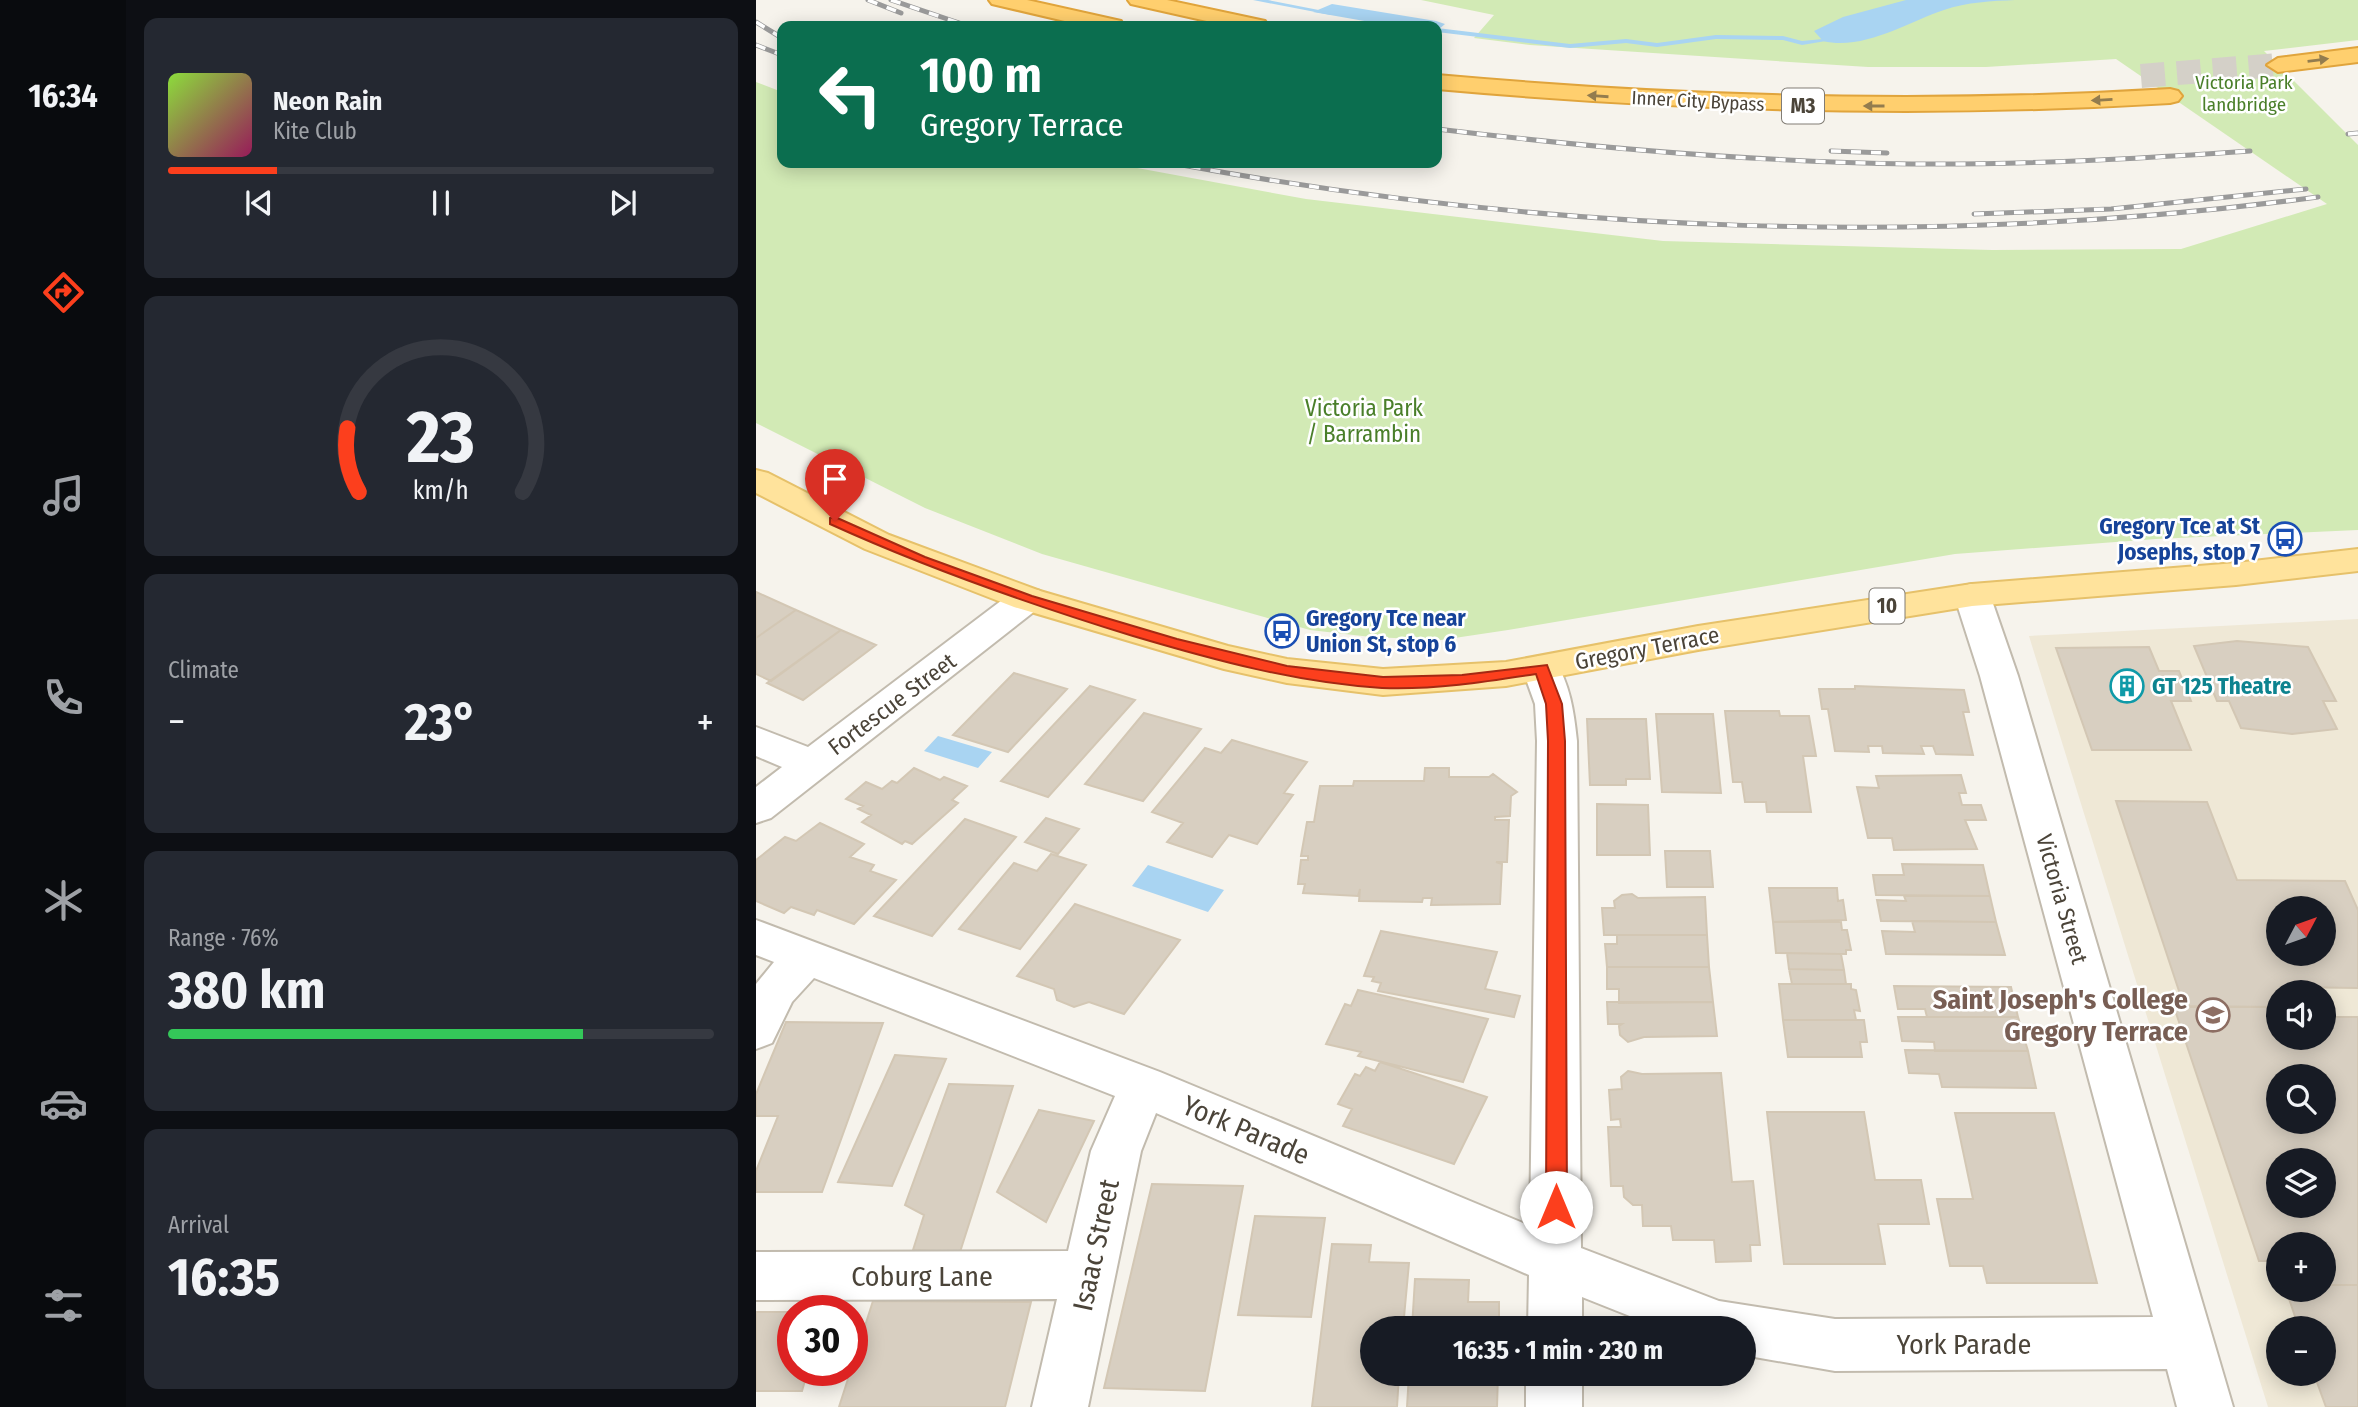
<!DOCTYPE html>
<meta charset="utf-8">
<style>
body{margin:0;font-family:"Fira Sans Condensed",sans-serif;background:#242831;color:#f1f3f6;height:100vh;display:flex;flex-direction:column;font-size:26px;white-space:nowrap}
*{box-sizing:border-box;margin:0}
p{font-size:23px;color:#9ea1a6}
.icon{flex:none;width:38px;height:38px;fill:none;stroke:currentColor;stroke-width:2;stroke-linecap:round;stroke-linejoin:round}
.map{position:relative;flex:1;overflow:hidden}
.drawer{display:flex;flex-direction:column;gap:18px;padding:18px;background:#0d0f14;width:630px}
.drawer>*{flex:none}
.hud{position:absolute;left:21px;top:21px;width:665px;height:147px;border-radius:14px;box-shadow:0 4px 18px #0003;background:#0b6e4f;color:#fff;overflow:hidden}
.needle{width:46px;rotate:49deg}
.fabs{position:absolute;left:1510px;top:896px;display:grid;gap:14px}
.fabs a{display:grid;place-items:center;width:70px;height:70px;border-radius:50%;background:#171b24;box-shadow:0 4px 18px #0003;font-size:35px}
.speed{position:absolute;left:21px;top:1295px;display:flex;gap:14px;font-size:35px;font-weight:700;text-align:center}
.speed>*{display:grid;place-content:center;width:91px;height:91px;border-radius:50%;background:#171b24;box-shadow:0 4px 18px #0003;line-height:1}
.speed .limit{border:10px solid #d22;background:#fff;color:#111}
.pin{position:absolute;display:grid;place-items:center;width:60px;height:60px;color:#fff;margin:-72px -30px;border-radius:50% 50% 50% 0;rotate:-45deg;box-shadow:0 0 7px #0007}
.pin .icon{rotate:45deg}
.me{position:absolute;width:77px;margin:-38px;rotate:0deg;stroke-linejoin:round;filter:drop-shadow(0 0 5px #0008)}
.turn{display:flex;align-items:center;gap:24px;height:147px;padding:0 28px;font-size:32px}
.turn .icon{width:91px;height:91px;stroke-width:2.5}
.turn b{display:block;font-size:49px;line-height:60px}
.big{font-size:52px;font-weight:700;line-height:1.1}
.drawer .card{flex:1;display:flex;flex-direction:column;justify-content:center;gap:10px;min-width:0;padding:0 24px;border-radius:14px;background:#242831}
.drawer .dial{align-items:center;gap:0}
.dial svg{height:182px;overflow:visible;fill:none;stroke:#363941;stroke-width:7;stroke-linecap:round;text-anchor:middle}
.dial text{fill:#f1f3f6;stroke:none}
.song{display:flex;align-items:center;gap:21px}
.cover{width:84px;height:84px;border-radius:10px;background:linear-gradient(135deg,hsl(90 70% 55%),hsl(330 70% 35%))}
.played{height:7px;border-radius:4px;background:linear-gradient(90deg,#fc3f1d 20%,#363941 20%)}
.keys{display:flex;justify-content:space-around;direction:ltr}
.heat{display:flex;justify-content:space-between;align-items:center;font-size:38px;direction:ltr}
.charge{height:10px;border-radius:5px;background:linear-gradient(90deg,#34c759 76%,#363941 0)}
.trip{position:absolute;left:604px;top:1316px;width:396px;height:70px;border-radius:35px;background:#171b24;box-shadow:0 4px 18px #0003;font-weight:700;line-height:70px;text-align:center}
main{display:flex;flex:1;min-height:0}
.tab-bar{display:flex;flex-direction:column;width:126px;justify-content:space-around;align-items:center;background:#090b0e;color:#9ea1a6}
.tab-bar .icon{width:49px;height:49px}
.tab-bar .on{color:#fc3f1d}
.tab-bar b{font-size:32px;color:#f1f3f6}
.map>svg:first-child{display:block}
.education{fill:#efe8d6;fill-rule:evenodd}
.green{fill:#d2eab5}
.water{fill:#a9d4f2}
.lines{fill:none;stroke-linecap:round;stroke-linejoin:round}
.stream{fill:#a9d4f2;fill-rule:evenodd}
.building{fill:#d8cfc1;stroke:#d3c7b4;stroke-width:2;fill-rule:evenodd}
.motorway-tunnel{stroke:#d4d0c8;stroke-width:24;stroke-dasharray:24 12;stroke-linecap:butt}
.minor-casing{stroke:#c2bbae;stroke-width:4}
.primary-casing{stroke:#e6c16a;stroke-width:4}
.motorway-casing{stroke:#e0a43c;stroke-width:4}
.minor{fill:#fff;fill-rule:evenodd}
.primary{fill:#ffe39c;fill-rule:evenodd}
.motorway{fill:#ffcf6e;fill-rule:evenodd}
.rail-casing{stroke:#9a9a9a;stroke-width:5}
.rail{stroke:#fff;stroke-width:3.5;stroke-dasharray:10;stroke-linecap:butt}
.oneway{fill:#937c4e}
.route{fill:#fc3f1d;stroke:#a42913;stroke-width:2}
.labels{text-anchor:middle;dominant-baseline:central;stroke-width:5;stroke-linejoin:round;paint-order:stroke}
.far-park-label{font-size:19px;fill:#4a7f2a;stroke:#fff}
.far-street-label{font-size:19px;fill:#4b4439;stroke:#fff}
.shield{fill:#fff;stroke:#817c74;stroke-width:2}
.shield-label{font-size:21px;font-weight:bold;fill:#4b4439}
.park-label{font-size:23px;fill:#4a7f2a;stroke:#fff}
.transit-label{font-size:23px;font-weight:bold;fill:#164399;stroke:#fff;text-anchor:end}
.street-label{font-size:23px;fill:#4b4439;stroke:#fff}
.culture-label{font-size:23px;font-weight:bold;fill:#0d838f;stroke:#fff;text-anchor:start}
.near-education-label{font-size:28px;font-weight:bold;fill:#785e54;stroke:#fff;text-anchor:end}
.near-street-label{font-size:28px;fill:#4b4439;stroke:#fff}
</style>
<main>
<nav class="tab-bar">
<b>16:34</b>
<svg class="icon on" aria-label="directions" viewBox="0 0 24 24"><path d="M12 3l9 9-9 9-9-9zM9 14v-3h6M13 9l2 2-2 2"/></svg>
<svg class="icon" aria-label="music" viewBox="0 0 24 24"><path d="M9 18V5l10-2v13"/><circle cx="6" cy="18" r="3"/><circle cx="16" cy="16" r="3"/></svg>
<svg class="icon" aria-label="phone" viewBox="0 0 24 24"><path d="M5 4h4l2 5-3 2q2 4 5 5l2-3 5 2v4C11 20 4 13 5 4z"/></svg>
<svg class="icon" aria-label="climate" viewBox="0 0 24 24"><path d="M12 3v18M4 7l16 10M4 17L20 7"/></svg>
<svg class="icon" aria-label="car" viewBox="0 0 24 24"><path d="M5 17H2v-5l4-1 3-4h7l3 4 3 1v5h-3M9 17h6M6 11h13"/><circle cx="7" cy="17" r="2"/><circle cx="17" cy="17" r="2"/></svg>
<svg class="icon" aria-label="filters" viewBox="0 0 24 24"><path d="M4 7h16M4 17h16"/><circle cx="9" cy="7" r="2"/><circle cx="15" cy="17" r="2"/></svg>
</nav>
<section class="drawer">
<div class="card">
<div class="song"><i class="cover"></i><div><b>Neon Rain</b><p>Kite Club</p></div></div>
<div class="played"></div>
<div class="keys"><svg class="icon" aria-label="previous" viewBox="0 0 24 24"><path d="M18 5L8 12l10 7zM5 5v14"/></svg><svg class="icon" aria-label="pause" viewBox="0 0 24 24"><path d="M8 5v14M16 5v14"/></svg><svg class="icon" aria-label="next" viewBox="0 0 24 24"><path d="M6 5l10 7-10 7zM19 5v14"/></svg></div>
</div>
<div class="card dial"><svg viewBox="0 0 100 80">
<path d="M14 69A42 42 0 1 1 86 69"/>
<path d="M14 69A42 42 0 0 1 9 41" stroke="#fc3f1d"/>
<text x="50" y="56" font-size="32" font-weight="700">23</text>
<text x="50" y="72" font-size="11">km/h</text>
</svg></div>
<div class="card"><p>Climate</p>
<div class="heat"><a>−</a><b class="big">23°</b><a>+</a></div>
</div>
<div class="card"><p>Range · 76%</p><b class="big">380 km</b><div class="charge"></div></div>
<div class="card"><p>Arrival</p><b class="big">16:35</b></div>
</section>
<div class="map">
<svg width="1602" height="1407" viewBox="0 0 1602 1407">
<rect width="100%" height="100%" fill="#f6f3ec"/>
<path class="education" d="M1602,619v788h-90l-239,-771zM1522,908h46v46h-46zM1522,992h46v46h-46zM1522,1076h46v46h-46zM1522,1160h46v46h-46zM1522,1244h46v46h-46zM1522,1328h46v46h-46z"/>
<path class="green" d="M665,0h937v40l-94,11 94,94v385l-202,9 -201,15 -447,76 -67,10 -70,-3 -61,-7 -268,-76 -117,-46 -169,-85v-341l26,10v71h328l196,36 357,42 329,9 189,-1 146,-45 -211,-145 -130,8h-118l-338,-22 -56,-7 20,-23z"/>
<path class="water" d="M1150,0h109c-23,1 -48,2 -71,10 -36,12 -81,41 -121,31l-9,-10 29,-14z
M576,4l104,17 9,3 -8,7v-5h-44l-80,-14z
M182,736l54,16 -14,16 -54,-17z
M392,865l76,25 -16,22 -76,-26z"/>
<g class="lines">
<path class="stream" d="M497,0h15l66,13 -3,2z
M681,28l133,16 56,-5 31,4 59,-8 67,1 19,5 21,-2 3,2 -24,4 -19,-5 -67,-1 -59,8 -31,-4 -56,5 -133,-16z"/>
</g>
<path class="building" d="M0,592l40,18 -40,28z
M40,610l45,20 -70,51 -15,-7v-36z
M85,630l35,15 -73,55 -36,-17z
M1481,641l71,6 28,54h-13l14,28 -45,5 -51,-6 -12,-27h-12l-23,-55z
M1393,647l10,24h20l12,30h-20l20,49h-99l-36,-102z
M258,673l53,16 -59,63 -55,-17z
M334,686l45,14 -87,97 -47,-16z
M1099,686l109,4 5,22h-6l10,43 -37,-1 -3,-8h-12l3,8 -41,-1 -1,-7h-14l1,6 -34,-1 -7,-42h-6l-3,-20h36z
M969,711h54l1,5h29l7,40h-13l8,56h-44l-1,-10h-21l-3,-20h-9z
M388,713l57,16 -58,72 -58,-17z
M900,714h57l8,79 -59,-1z
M831,719h59l4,60h-24v6h-36z
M476,740l75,22 -23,31 9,2 -36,49 -28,-9 -17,22 -45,-15 16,-19 -31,-11 53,-64 16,5z
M158,768l26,12 4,-3 23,9 -15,14 6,3 -46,41 -7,-3 -3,3 -40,-22 9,-7 -13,-6 5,-3 -17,-7 20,-17 16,7 10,-8 5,2z
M669,768h24v9h40l4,-3 24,18 -6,4 -1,20 -15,1v3h14l-2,42h-11l6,2 -2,40 -69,1 1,-7h-9l-1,4 -63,-1 1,-12 -2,7 -55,-3 2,-9h-7l3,-24h7v-4h-7l6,-34h7l6,-36h33l1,-5h70z
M1205,775l5,18h-7l3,12h19l5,15h-21l12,29 -83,1 -2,-12h-24l-11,-51 22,1 -3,-12z
M1360,801l91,1 30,78 108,1 13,29v78l-77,-1 2,5h-5v15l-94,-1zM1522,908h46v46h-46z
M841,804l51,1 2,50h-53z
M290,818l33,11 -21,25 -33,-12z
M209,819l51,18 -84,99 -58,-20z
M64,823l44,21 -14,13 24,8 -4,6 26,9 -42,44 -37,-14 -3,5 -23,-8 -7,6 -28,-12v-41l29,-23 11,4z
M909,851h45l3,36h-46z
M295,854l35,11 -66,84 -61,-20 55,-66 23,8z
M1146,864l81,1 7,31 -114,-1 -3,-20h31z
M1013,888h68l1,13 5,-1 3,20 -73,2z
M876,894l6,4 67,-1 2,38h-103l-2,-27h13l-1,-7 8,-6z
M1148,896h86l6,26 -115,-1 -4,-21 29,1z
M319,904l105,36 -56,74 -35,-12 -15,5 -17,-7 -3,-11 -37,-13z
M1156,921l84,1 9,33 -119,-1 -4,-23 33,1z
M1017,922h68l1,8h5l4,20h-5v4l-70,-1z
M625,931l116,21 -12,37 35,7 -6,21 -136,-26 3,-8 -9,-2 2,-4 -10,-1z
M861,935h90l2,32h-102l-2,-23h12z
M1031,953l54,1 3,16 -55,-1z
M851,967h102l4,35 -94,1v-14h-12z
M1033,969l55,1 2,14h-54z
M1023,984h72v5l5,1 4,21 -6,-1 2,10h-73z
M1138,986l117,1 7,30h-91l-2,-8h-27z
M602,990l130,29 -25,63 -105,-26 3,-4 -35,-8 19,-40 6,2z
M851,1002h106l4,34 -73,1 -16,5 -8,-7 -1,-9 3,-2h-14z
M1418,1007h104v31h46v-21h34v268h-34v-41h-46v17h-19zM1522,1076h46v46h-46zM1522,1160h46v46h-46z
M1142,1017h120l10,34h-93l-1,-9 -32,-1z
M1027,1020h81l3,22h-7l2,15h-74z
M30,1022l97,1 -61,169h-66v-21l22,-55h-22v-22z
M1149,1050l123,1 8,37 -94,-1 -3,-13 -30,-1z
M139,1055l51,4 -54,127 -54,-4z
M624,1062l107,35 -33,67 -111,-38 9,-17 -14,-5 17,-30 5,2 6,-9 9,4z
M872,1071l14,3 79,-1 11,109 21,-1 7,64h-10l1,16 -35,1 -2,-22h-41l-2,-14h-28l-1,-21h-9l-9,-8 -1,-11h-12l-3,-59h13l-1,-8 -9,1 -2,-30 13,-1 -1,-12z
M193,1084l64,2 -53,166 -47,-2 11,-35 -19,-10z
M283,1110l55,11 -48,101 -49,-30z
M1011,1112h97l11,68h46l8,44h-51l7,40h-101z
M1199,1113h99l43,170h-110l-4,-17h-33l-13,-67h36z
M396,1184l91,2 -38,205 -101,-3z
M499,1216l70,2 -14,99 -73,-2z
M576,1244l39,1 -2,17 40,1 -6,65h-31v46h27l-2,33h-85z
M659,1279l54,1 -1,22h31v26h-87z
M1568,1285h34v122h-32l-12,-33h10v-46h-25l-13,-38h38z
M117,1301l158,1 -26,105h-166z
M0,1312h37v58h15l-6,21h-46z
M653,1374h89l-1,33h-90z"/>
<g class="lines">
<path class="motorway-tunnel" d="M1385,76l137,-11"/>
<defs>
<path id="minor" d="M1216,584l13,3 5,8 28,81 215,731h-56l-10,-38 -332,2 -92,-16v-27h-83l-78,-31v31h-54l1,-53 -373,-162 -15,38 -53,256h-56l25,-108 -301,1v-48l312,-1 23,-100 24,-55 -301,-118 -22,24 -20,41 -16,6v-65l18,-22 -18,-7v-35l404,152 370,154 7,-485 -2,-37 -13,-36 6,-9 13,-3 13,3c16,25 20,53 23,82l4,507 138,53 116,18 318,-2 -173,-641 -26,-81 5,-8z
M271,588l13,3 5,8 -5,8 -269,211 -15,5v-36l26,-20 -26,-11v-29l52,20 206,-156z
M770,1374h56v33h-56z"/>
<path id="primary" d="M0,470l12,3 121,62 151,56 188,55 59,13 96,10 123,-7 192,-36 274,-42 264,-21 122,-14v22l-122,14 -264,21 -274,44 -192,36 -123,9 -96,-12 -63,-14 -210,-62 -149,-58 -109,-56z"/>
<path id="motorway" d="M233,0h38l94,21 3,5h-38l-94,-22z
M372,0h39l98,21 3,5h-39l-98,-22z
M1602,48v14l-80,10 -11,-7 11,-7z
M681,75c245,22 488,29 733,14l8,2 4,5 -4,5 -8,2c-245,15 -488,8 -733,-14z"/>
</defs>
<use href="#minor" class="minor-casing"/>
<use href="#primary" class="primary-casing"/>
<use href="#motorway" class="motorway-casing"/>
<use href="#minor" class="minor"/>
<use href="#primary" class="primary"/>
<use href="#motorway" class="motorway"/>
<defs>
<path id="rail" d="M112,0l33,13
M135,0l77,26
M0,22l26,16
M0,45l26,10
M681,129c158,19 316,33 475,35 113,1 225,-5 338,-13
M1592,134l10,-1
M1075,151l56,2
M415,163c377,70 767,85 1147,34
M1218,214l137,-5 195,-20"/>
</defs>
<use href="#rail" class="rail-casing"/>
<use href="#rail" class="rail"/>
</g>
<defs><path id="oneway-solid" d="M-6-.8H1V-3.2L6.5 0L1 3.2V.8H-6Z" transform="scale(1.75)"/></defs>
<g class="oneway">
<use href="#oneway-solid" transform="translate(1562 60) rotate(-7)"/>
<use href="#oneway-solid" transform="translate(842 96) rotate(-176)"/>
<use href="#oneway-solid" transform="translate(1346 100) rotate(177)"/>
<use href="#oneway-solid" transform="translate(1118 106) rotate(180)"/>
</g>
<path class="route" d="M79,517l90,40 107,39 145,43 110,27 96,11 79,-2 85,-10 15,39 3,37 2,466 -3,7 -8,3 -7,-3 -3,-7 2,-466 -2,-37 -10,-30c-51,8 -103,16 -154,14 -84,-5 -168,-28 -249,-52 -104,-32 -204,-67 -303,-112v-6z"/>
<defs>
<symbol id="bus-ring" viewBox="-11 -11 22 22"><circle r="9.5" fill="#fff" stroke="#1a4fb4" stroke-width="1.5"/><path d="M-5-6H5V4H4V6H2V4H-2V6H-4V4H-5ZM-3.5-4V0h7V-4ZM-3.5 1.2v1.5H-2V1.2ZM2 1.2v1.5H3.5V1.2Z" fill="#1a4fb4"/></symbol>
<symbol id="building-ring" viewBox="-11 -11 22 22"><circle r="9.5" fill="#fff" stroke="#0f9aa8" stroke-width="1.5"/><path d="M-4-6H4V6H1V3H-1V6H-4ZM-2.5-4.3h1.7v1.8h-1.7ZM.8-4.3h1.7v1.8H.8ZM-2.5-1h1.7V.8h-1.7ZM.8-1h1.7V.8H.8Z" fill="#0f9aa8"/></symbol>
<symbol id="school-ring" viewBox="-11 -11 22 22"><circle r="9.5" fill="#fff" stroke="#8d6e63" stroke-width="1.5"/><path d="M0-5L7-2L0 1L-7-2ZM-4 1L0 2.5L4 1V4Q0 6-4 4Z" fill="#8d6e63"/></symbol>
</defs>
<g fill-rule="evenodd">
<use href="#bus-ring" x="1510" y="520" width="38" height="38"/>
<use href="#bus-ring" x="507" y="612" width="38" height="38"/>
<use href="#building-ring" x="1352" y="667" width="38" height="38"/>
<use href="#school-ring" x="1438" y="996" width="38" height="38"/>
</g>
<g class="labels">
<g class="far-park-label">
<text x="1488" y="82">Victoria Park<tspan x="1488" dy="22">landbridge</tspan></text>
</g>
<g class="far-street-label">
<text transform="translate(942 101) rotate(3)">Inner City Bypass</text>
</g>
<g class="shield">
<rect x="1026" y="88.5" width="42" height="35" rx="5"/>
<rect x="1113.5" y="588.5" width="35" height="35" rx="5"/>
</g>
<g class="shield-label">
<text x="1047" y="106">M3</text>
<text x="1131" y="606">10</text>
</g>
<g class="park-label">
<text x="608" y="408">Victoria Park<tspan x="608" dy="26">/ Barrambin</tspan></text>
</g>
<g class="transit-label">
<text x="1504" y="526">Gregory Tce at St<tspan x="1504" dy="26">Josephs, stop 7</tspan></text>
<text x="550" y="618" text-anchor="start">Gregory Tce near<tspan x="550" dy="26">Union St, stop 6</tspan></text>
</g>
<g class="street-label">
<text transform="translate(891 648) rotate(-11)">Gregory Terrace</text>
<text transform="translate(136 704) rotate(-37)">Fortescue Street</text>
<text transform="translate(1306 899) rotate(74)">Victoria Street</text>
</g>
<g class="culture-label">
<text x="1396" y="686">GT 125 Theatre</text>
</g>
<g class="near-education-label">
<text x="1432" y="999">Saint Joseph's College<tspan x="1432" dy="32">Gregory Terrace</tspan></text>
</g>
<g class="near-street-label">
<text transform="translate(490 1130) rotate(23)">York Parade</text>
<text transform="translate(340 1245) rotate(-78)">Isaac Street</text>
<text x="166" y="1276">Coburg Lane</text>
<text x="1208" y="1344">York Parade</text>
</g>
</g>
</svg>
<div class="fabs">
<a><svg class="needle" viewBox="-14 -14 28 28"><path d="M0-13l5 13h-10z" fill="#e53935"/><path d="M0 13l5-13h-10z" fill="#9ea1a6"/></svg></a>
<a><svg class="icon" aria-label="sound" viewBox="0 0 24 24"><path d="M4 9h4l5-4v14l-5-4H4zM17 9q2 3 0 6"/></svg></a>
<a><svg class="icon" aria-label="search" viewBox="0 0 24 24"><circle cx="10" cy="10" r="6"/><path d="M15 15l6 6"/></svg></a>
<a><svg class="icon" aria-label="layers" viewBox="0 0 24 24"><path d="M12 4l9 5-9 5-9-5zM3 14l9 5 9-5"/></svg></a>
<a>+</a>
<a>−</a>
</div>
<div class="speed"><div class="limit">30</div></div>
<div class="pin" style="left:79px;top:521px;background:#d93025"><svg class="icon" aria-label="arrive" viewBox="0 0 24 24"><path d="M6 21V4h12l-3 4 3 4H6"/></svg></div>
<svg class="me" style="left:800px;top:1207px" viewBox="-20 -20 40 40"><circle r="19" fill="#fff"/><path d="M0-13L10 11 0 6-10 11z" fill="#fc3f1d"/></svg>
<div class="trip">16:35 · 1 min · 230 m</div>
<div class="hud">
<div class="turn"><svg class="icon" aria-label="left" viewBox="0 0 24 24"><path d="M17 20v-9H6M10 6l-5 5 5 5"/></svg><div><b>100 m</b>Gregory Terrace</div></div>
</div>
</div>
</main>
